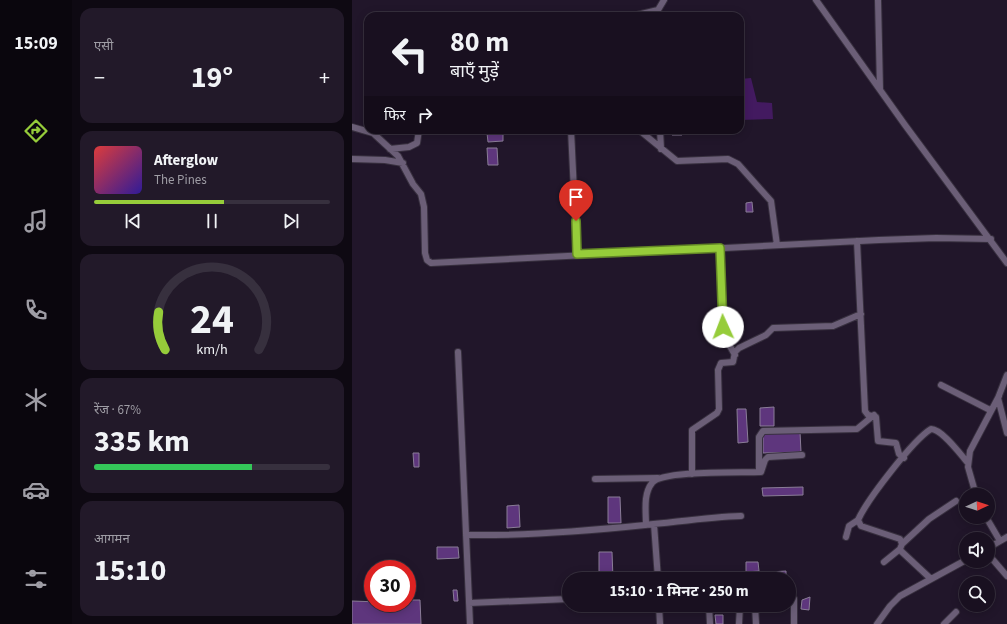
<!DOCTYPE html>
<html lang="hi">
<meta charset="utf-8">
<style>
body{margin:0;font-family:"Source Sans 3","Noto Sans Devanagari",sans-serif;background:#221929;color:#f1f3f6;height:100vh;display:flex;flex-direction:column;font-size:15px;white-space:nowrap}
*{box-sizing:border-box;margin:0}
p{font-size:13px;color:#9f9da5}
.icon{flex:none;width:22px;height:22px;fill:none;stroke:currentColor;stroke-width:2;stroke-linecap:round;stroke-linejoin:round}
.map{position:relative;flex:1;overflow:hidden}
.sheet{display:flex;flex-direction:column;gap:8px;padding:8px;background:#0e0912;width:280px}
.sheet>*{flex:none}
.guide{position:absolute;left:12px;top:12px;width:380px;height:122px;border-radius:12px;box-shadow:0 2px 10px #0003,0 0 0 1px #37303e;background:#191020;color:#f1f3f6;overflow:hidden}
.needle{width:26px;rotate:87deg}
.buttons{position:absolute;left:607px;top:488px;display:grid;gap:8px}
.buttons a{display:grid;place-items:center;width:36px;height:36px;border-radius:50%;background:#191020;box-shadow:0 2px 10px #0003,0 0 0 1px #37303e;font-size:20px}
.speed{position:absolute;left:12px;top:560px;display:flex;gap:8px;font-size:20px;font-weight:700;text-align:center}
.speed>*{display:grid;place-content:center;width:52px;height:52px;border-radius:50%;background:#191020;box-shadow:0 2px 10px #0003,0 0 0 1px #37303e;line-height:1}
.speed .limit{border:6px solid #d22;background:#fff;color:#111}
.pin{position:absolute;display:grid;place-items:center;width:34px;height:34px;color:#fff;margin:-41px -17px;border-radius:50% 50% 50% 0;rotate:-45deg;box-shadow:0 0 4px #0007}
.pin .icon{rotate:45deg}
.me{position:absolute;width:44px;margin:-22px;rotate:358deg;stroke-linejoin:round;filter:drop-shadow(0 0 3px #0008)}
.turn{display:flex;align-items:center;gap:14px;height:84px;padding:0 20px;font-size:18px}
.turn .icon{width:52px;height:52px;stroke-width:2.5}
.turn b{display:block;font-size:28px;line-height:34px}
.then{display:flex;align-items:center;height:38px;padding:0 20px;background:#0003;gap:8px;font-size:15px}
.big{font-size:30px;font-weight:700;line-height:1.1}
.sheet .widget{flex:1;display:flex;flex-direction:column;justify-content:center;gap:6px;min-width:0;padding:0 14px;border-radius:12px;background:#221929}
.sheet .dial{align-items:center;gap:0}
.dial svg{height:104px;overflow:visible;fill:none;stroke:#37303e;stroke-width:7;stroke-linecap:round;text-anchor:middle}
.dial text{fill:#f1f3f6;stroke:none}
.song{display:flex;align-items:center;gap:12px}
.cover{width:48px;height:48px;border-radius:6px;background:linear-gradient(135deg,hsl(0 70% 55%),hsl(250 70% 35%))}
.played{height:4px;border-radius:2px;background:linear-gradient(90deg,#96cc3a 55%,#37303e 55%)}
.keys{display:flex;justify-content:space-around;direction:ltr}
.heat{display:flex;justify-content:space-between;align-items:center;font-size:22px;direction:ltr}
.charge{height:6px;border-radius:3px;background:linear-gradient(90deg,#34c759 67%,#37303e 0)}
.trip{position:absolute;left:210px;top:572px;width:234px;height:40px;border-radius:20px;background:#191020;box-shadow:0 2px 10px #0003,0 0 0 1px #37303e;font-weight:700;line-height:40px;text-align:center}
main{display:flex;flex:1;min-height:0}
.tab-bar{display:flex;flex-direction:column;width:72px;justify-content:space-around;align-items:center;background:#0a060d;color:#9f9da5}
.tab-bar .icon{width:28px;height:28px}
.tab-bar .selected{color:#96cc3a}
.tab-bar b{font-size:18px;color:#f1f3f6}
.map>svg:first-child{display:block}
.water{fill:#431a60}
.building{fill:#5e367d;stroke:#8a7d97}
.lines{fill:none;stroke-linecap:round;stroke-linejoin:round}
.street-casing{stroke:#38303f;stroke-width:8}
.street{stroke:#6b5e77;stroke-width:6}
.route-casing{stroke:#628526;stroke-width:10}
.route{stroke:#96cc3a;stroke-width:7}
</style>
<main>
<nav class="tab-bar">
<b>15:09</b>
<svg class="icon selected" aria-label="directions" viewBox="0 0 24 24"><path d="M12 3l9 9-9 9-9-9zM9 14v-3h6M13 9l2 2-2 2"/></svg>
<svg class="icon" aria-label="music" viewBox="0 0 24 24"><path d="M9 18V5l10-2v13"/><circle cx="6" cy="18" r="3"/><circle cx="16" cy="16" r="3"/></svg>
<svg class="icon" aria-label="phone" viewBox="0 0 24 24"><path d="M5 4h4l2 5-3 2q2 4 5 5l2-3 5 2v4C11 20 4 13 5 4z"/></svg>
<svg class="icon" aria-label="climate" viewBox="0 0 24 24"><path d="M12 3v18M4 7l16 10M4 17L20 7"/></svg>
<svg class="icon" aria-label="car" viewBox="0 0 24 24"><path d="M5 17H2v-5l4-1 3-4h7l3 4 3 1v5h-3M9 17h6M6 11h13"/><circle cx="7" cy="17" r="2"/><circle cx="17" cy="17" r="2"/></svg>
<svg class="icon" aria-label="filters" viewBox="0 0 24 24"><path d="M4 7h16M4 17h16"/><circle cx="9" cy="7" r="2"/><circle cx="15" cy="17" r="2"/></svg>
</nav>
<section class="sheet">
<div class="widget"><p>एसी</p>
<div class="heat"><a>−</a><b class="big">19°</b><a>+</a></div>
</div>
<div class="widget">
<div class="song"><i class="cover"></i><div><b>Afterglow</b><p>The Pines</p></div></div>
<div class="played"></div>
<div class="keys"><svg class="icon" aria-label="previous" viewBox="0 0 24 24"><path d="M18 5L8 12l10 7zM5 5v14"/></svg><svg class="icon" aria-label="pause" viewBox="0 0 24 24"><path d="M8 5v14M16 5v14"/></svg><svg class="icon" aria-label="next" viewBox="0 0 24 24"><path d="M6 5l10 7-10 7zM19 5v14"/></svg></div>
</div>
<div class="widget dial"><svg viewBox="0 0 100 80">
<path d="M14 69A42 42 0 1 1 86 69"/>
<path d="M14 69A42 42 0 0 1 9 40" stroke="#96cc3a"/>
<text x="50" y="56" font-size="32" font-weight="700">24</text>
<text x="50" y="72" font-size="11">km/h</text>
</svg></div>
<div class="widget"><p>रेंज · 67%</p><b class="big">335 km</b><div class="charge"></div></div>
<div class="widget"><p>आगमन</p><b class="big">15:10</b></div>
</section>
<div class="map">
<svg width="655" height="624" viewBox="0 0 655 624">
<rect width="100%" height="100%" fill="#21162a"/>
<path class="water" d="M399,78l6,24 15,1 1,16 -33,1v-41z"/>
<path class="building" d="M320,130h10v5h-10z
M135,133h16v8l-15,1z
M135,148h10l1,17h-10z
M400,202l1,10h-7v-9z
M422,407v19h-14v-18z
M385,409h9l2,33 -10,1z
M448,432l1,20 -38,1v-20z
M61,453h6v14h-5z
M451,487v8l-40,1 -1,-8z
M256,497h12l1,26h-13z
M167,505l1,22 -13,1v-22z
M85,547h21l1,11 -22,1z
M247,552h13l1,27h-14z
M394,562h12l1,9 -13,1z
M434,571v8h-15l-1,-7z
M406,575h9v4h-9z
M101,590h4l1,11h-4z
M458,597l-1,13 -8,-1 1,-9z
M55,600h13l1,24h-69v-23l55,2z
M363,615h8v9h-7z"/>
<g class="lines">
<defs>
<path id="street" d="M464,0l89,125 102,138
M526,0l2,89
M281,16l25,-6 6,-10
M0,127l21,6 25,23 15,28 8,10 3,13 1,46 2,7 4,3 448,-23 57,-2 55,1
M219,130l6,124
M287,130l38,31 51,-2 10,5 33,37 6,44
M308,130l1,19
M38,149l19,-2 8,-4 2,-13
M0,159l33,1 18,3
M505,241l8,170 3,4 8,2 2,24 18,2 3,11 5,4
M368,248l3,86 12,21
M106,352l12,272
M655,375l-9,23 9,35
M589,385l49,25
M407,471v-34l4,-6 94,-2 17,-14
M340,474v-44l25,-17 2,-4 -1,-39 3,-7 12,-1 2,-10 4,-4 27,-13 7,-7 60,-2 28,-12
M243,479l63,-1
M624,495l-8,-28 2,-16 29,-55
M634,517l14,24
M302,524l4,55
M294,525c0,-13 -3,-31 6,-42 10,-13 89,-10 109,-11l4,-12 3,-3 34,-2
M114,535c59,1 120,-4 179,-10 32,-3 64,-8 96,-9
M494,537l3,-11 9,-6
M550,544l27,-25 27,-18
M636,548l19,-11
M636,554l19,22
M532,562l16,-13
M579,579l-30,-28 -1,-2 2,-5 -2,-5 -39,-13 -3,-6c9,-20 55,-80 73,-91 11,0 30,26 37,34
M442,599v25
M117,603l100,-4
M307,605l1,19
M357,605l1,19
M403,605l1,19
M387,624l1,-19
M525,624l13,-18 10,-10 66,-36
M592,624l12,-12"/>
</defs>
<use href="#street" class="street-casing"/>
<use href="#street" class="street"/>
</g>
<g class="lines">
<defs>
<path id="route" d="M224,221l1,33 143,-6 3,79"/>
</defs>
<use href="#route" class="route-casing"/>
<use href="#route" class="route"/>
</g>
</svg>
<div class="buttons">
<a><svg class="needle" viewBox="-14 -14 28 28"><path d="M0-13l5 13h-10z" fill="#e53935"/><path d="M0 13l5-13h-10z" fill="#9f9da5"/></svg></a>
<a><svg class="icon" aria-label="sound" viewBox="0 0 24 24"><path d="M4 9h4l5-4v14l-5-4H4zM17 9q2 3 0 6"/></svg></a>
<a><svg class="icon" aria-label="search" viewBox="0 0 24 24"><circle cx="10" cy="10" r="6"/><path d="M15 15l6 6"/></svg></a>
</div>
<div class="speed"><div class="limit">30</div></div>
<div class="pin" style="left:224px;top:221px;background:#d93025"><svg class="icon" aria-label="arrive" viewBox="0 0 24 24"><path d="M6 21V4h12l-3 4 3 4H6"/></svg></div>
<svg class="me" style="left:371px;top:327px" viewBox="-20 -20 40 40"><circle r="19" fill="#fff"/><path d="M0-13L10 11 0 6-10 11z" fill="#96cc3a"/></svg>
<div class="trip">15:10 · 1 मिनट · 250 m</div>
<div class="guide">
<div class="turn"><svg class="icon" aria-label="left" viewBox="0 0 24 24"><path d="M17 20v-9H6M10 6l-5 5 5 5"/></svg><div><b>80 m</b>बाएँ मुड़ें</div></div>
<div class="then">फिर<svg class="icon" aria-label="right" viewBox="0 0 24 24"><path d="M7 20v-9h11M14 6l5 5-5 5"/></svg></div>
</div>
</div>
</main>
